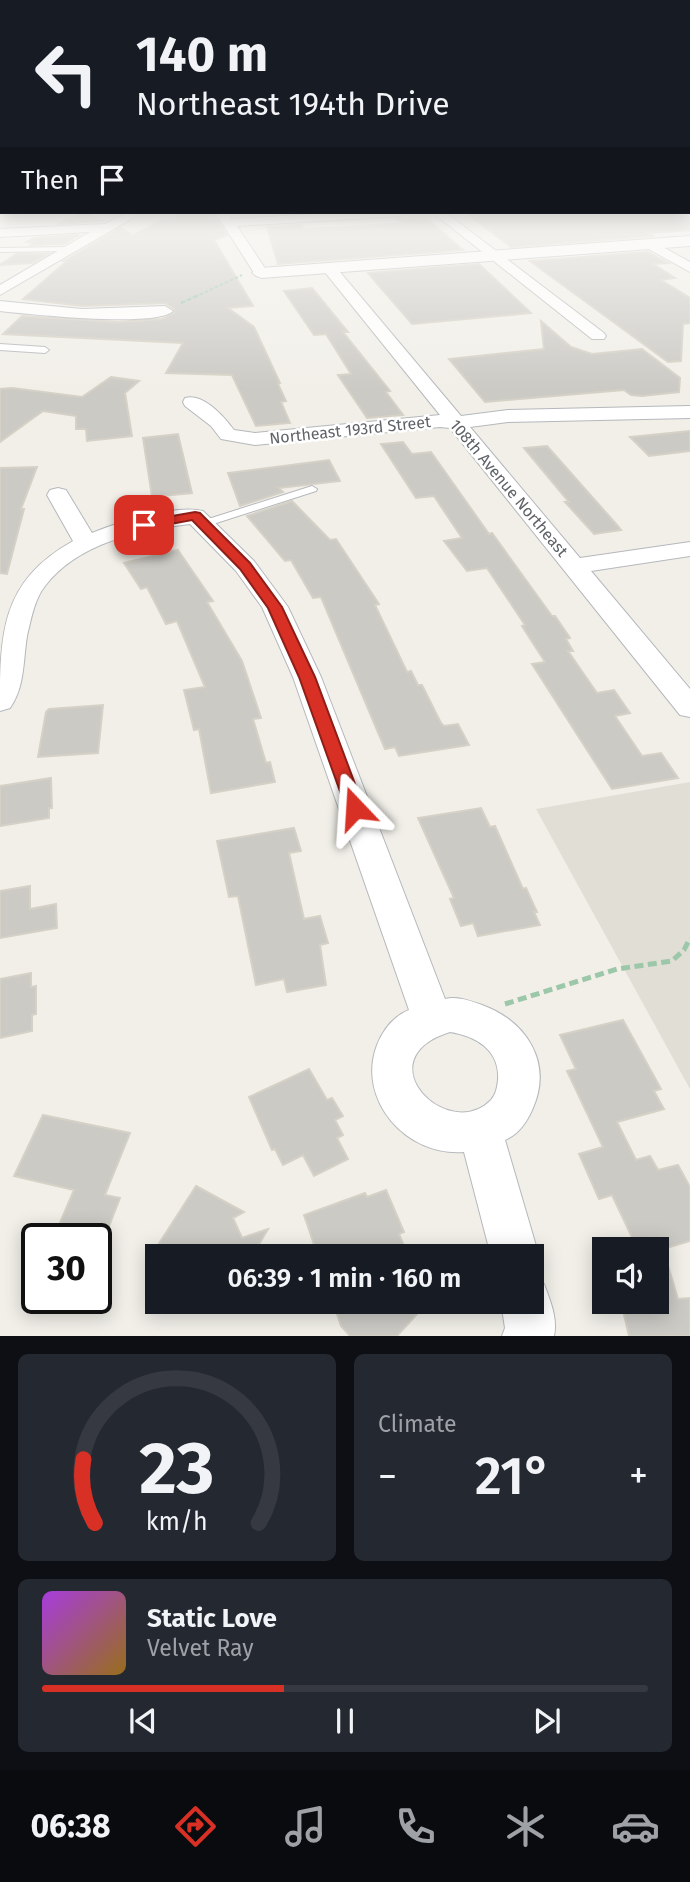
<!DOCTYPE html>
<meta charset="utf-8">
<style>
body{margin:0;font-family:"Fira Sans",sans-serif;background:#242831;color:#f1f3f6;height:100vh;display:flex;flex-direction:column;font-size:26px;white-space:nowrap}
*{box-sizing:border-box;margin:0}
p{font-size:23px;color:#9ea1a6}
.icon{flex:none;width:38px;height:38px;fill:none;stroke:currentColor;stroke-width:2;stroke-linecap:round;stroke-linejoin:round}
.map{position:relative;height:1336px;overflow:hidden}
.details{display:flex;flex-direction:column;gap:18px;padding:18px;background:#0d0f14;flex:1}
.details>*{flex:none}
.banner{position:absolute;left:0px;top:0px;width:691px;height:214px;box-shadow:0 4px 18px #0003;background:#171b24;color:#f1f3f6;overflow:hidden}
.controls{position:absolute;left:592px;top:1237px;display:grid;gap:14px}
.controls a{display:grid;place-items:center;width:77px;height:77px;border-radius:0px;background:#171b24;box-shadow:0 4px 18px #0003;font-size:35px}
.speed{position:absolute;left:21px;top:1223px;display:flex;gap:14px;font-size:35px;font-weight:700;text-align:center}
.speed>*{display:grid;place-content:center;width:91px;height:91px;border-radius:50%;background:#171b24;box-shadow:0 4px 18px #0003;line-height:1}
.speed .limit{border:4px solid #111;border-radius:10px;background:#fff;color:#111}
.pin{position:absolute;display:grid;place-items:center;width:60px;height:60px;color:#fff;margin:-30px;border-radius:14px;box-shadow:0 4px 10px #0006}
.me{position:absolute;width:77px;margin:-38px;rotate:340deg;stroke-linejoin:round;filter:drop-shadow(0 0 5px #0008)}
.turn{display:flex;align-items:center;gap:24px;height:147px;padding:0 21px;font-size:32px}
.turn .icon{width:91px;height:91px;stroke-width:2.5}
.turn b{display:block;font-size:49px;line-height:60px}
.then{display:flex;align-items:center;height:66px;padding:0 21px;background:#0003;gap:14px;font-size:26px}
.big{font-size:52px;font-weight:600;line-height:1.1}
.details .widget{flex:1;display:flex;flex-direction:column;justify-content:center;gap:10px;min-width:0;padding:0 24px;border-radius:10px;background:#242831}
.details .dial{align-items:center;gap:0}
.dial svg{height:182px;overflow:visible;fill:none;stroke:#363941;stroke-width:7;stroke-linecap:round;text-anchor:middle}
.dial text{fill:#f1f3f6;stroke:none}
.song{display:flex;align-items:center;gap:21px}
.cover{width:84px;height:84px;border-radius:10px;background:linear-gradient(135deg,hsl(280 70% 55%),hsl(40 70% 35%))}
.played{height:7px;border-radius:4px;background:linear-gradient(90deg,#d93025 40%,#363941 40%)}
.keys{display:flex;justify-content:space-around;direction:ltr}
.heat{display:flex;justify-content:space-between;align-items:center;font-size:38px;direction:ltr}
.details .tiles{flex:1;display:grid;gap:18px;grid-template-columns:1fr 1fr}
.widget:last-child{grid-column:span 2}
.trip{position:absolute;left:145px;top:1244px;width:399px;height:70px;border-radius:0px;background:#171b24;box-shadow:0 4px 18px #0003;font-weight:600;line-height:70px;text-align:center}
.dock{display:flex;height:112px;justify-content:space-around;align-items:center;background:#090b0e;color:#9ea1a6}
.dock .icon{width:49px;height:49px}
.dock .active{color:#d93025}
.dock b{font-size:32px;color:#f1f3f6}
.map>svg:first-child{display:block}
.education{fill:#e1ded6}
.building{fill:#cccac5;stroke:#d6d1c6;stroke-width:2}
.lines{fill:none;stroke-linecap:round;stroke-linejoin:round}
.service-casing{stroke:#b5b8bc;stroke-width:2}
.minor-casing{stroke:#b5b8bc;stroke-width:2}
.tertiary-casing{stroke:#b5b8bc;stroke-width:2}
.path-far2{stroke:#9cc7a9;stroke-width:2;stroke-dasharray:3.5 2;stroke-linecap:butt}
.path-far1{stroke:#9cc7a9;stroke-width:2.5;stroke-dasharray:4.5 2;stroke-linecap:butt}
.path{stroke:#9cc7a9;stroke-width:5;stroke-dasharray:9 4.5;stroke-linecap:butt}
.service{fill:#fff;fill-rule:evenodd}
.minor{fill:#fff;fill-rule:evenodd}
.tertiary{fill:#fff;fill-rule:evenodd}
.route{fill:#d93025;stroke:#8d1f18;stroke-width:2}
.labels{text-anchor:middle;dominant-baseline:central;stroke-width:5;stroke-linejoin:round;paint-order:stroke}
.far-street-label{font-size:16px;fill:#5f6368;stroke:#fff}
</style>
<div class="map">
<svg width="690" height="1336" viewBox="0 0 690 1336">
<rect width="100%" height="100%" fill="#f1efe8"/>
<path class="education" d="M690,782v307l-154,-280z"/>
<path class="building" d="M180,212h32l15,23 -13,5 39,66 -25,2 26,19 26,56 -2,1 8,17 -5,1 9,21 -34,3 -24,-51 -66,-2 17,-30 -180,-9 19,-18 96,6 44,-3 12,-6v-4l-9,-6 -83,3 -59,-7 44,-38h-3l56,-33 13,7 30,-15h11z
M513,212h177v18l-42,3 5,3 -142,11 -42,-32z
M80,214l10,1 14,6 -46,3z
M425,217l38,33 -185,14 -11,-37 34,-2 4,4 45,-2 52,-4 -5,-4z
M79,235l-15,9 -33,1 3,-3h-7l7,-4z
M648,252l20,11 -15,1 22,14 -14,2 29,18v25l-7,1 -2,37 -13,1 -138,-101z
M16,254h32l-16,9 -32,2z
M479,264l52,49 -119,11 -44,-51z
M312,288l36,44h-5l47,59 -4,1 17,23 -36,3 -29,-43 13,-1 -25,-40 -12,1 -30,-44z
M541,321l30,26 21,7 50,-5 38,29 -1,14 -37,4 -11,-1 -7,-5 -139,12 -36,-43 95,-10z
M111,377l28,4 -14,12 7,43 -45,5 -1,-12h-10v-13l-33,-5 -43,31v-53l12,-1 70,9z
M690,431v20l-41,5 -19,-19z
M178,434l14,59 -40,4 -9,-59z
M403,442l9,12 19,-2 58,82 3,-1 60,83h3l15,22 -4,1 7,12h-5l29,42 17,-3 16,23 -15,3 27,40 19,-3 17,25 -66,11 -80,-125 13,-2 -23,-36 3,-1 -38,-57 -20,3 -23,-30 18,-3 -28,-42 -18,2 -35,-54z
M547,446l70,79 4,5 -27,4 -29,-32h4l-45,-54z
M329,460l11,21 -61,7 4,4 -43,14 -12,-33z
M37,467l-16,42h3l-17,65 -7,-1v-105z
M292,501l38,39 6,-1 43,65 -4,1 32,67 4,-1 7,14h4l19,38 3,3 14,-2 11,21 -70,11 -4,-9 -10,2 -64,-152 -8,1 -22,-38 -6,1 -38,-45z
M178,550l35,51 -6,1 35,59 19,57 -8,1 13,44 4,-1 5,20 -64,11 -12,-64 -5,1 -10,-40 21,-3 -28,-66 -11,3 -19,-37 -6,2 -17,-26z
M103,705l-5,48 -60,4 8,-45 3,-3z
M51,778l1,30h-3v10l-49,8v-40z
M481,808l9,19 5,-1 28,63 3,-1 11,24h-3l6,13 -62,11 -5,-13 -12,3 -11,-27 4,-1 -36,-80z
M294,828l7,23 -12,2 15,66 16,-3 8,27 -8,2 6,40 -39,7 -3,-13 -28,6 -18,-89 -9,1 -12,-56z
M30,886v23l26,-5 1,24 -57,10v-47z
M31,973v14l5,-1v28l-4,1v16l-32,7v-59z
M623,1020l38,69 -7,2 10,18 -47,13 19,38 14,-4 8,14 20,-5 12,22v54l-27,8 15,50 12,-1v38h-61l-8,-34h35v-52h-18l-26,-55 -13,4 -20,-45 24,-7 -36,-76 9,-2 -16,-34z
M309,1069l18,31 5,-2 11,18 -8,4 8,15 -6,3 11,21 -34,17 -11,-21 -20,10 -8,-16 -3,1 -23,-53z
M43,1115l87,18 -25,62 15,3 -16,41h-51l21,-49 -60,-14z
M196,1186l48,26 -11,6 9,20 26,-9 -16,27h-101z
M386,1190l18,42 -5,2 9,22h-90l-14,-41 61,-22 2,4z
M333,1302h95l-31,34h-47l-9,-10z"/>
<g class="lines">
<defs>
<path id="service" d="M0,248l69,-1 3,2 -3,2 -69,1z
M0,344l45,3 4,3 -4,3 -45,-3z
M312,486l5,3 -1,2 -109,35h-8l-2,-2 2,-2z"/>
<path id="minor" d="M128,212h15l-143,83v-10l90,-53 -90,5v-8l105,-5z
M215,212h12l5,7 114,-7h60l-6,4 -163,10 31,47 -7,4 -5,-1z
M432,212h13l159,121 2,3 -2,3h-12z
M650,240l40,22v10l-45,-25 -2,-3z
M329,264l5,1 127,151 47,-6 182,-4v12l-182,4 -38,5 110,131 110,-16v14l-99,15 99,118v28l-10,-2 -230,-287 -10,-1 -185,18 -34,-6 -10,-13 -26,-20 -2,-4 2,-4c19,-5 39,19 49,32l21,3 185,-18 -116,-144 -2,-3z
M0,301l82,8 83,-3 8,5c-17,17 -145,3 -173,0z
M58,488l8,2 26,43c26,-11 84,-29 111,-22l51,50 34,46 33,70 124,322c12,-3 26,2 37,6 44,16 71,57 51,103 -6,14 -14,26 -28,32l34,116 -7,17v-17h-41l-27,-104c-57,5 -108,-52 -87,-107 6,-15 17,-29 32,-35l-116,-333 -31,-70 -26,-36 -46,-47c-51,6 -112,19 -145,62 -11,14 -14,34 -18,50 -4,25 -2,51 -17,72l-10,3c0,-77 0,-129 73,-170l-26,-46 3,-5zM450,1032c26,4 50,18 48,48 -1,8 -2,14 -7,20 -43,44 -128,-41 -41,-68z
M532,1279l12,5c6,16 14,35 10,52h-52l3,-8 -4,-26h31z"/>
<path id="tertiary" d="M690,236v10l-429,32 -9,-5 9,-5z"/>
</defs>
<use href="#service" class="service-casing"/>
<use href="#minor" class="minor-casing"/>
<use href="#tertiary" class="tertiary-casing"/>
<path class="path-far2" d="M195,297l47,-22"/>
<path class="path-far1" d="M181,303l18,-8"/>
<path class="path" d="M505,1004l112,-35 55,-8 12,-11 6,-12"/>
<use href="#service" class="service"/>
<use href="#minor" class="minor"/>
<use href="#tertiary" class="tertiary"/>
</g>
<linearGradient id="sky" x2="0" y2="1"><stop stop-color="#8fc3f1"/><stop offset="0.52" stop-color="#f9f8f5"/><stop offset="1" stop-color="#f9f8f5" stop-opacity="0"/></linearGradient>
<rect width="690" height="389" fill="url(#sky)"/>
<path class="route" d="M195,512l5,1 50,50 32,44 33,70 49,131 -2,4h-14l-2,-4 -47,-131 -31,-69 -28,-39 -48,-49 -48,9 -6,-4 6,-4z"/>
<g class="labels">
<g class="far-street-label">
<text transform="translate(350 430) rotate(-6)">Northeast 193rd Street</text>
<text transform="translate(509 488) rotate(50)">108th Avenue Northeast</text>
</g>
</g>
</svg>
<div class="controls">
<a><svg class="icon" aria-label="sound" viewBox="0 0 24 24"><path d="M4 9h4l5-4v14l-5-4H4zM17 9q2 3 0 6"/></svg></a>
</div>
<div class="speed"><div class="limit">30</div></div>
<div class="pin" style="left:144px;top:525px;background:#d93025"><svg class="icon" aria-label="arrive" viewBox="0 0 24 24"><path d="M6 21V4h12l-3 4 3 4H6"/></svg></div>
<svg class="me" style="left:355px;top:808px" viewBox="-20 -20 40 40"><path d="M0-17L14 15 0 8-14 15z" fill="#d93025" stroke="#fff" stroke-width="4"/></svg>
<div class="trip">06:39 · 1 min · 160 m</div>
<div class="banner">
<div class="turn"><svg class="icon" aria-label="left" viewBox="0 0 24 24"><path d="M17 20v-9H6M10 6l-5 5 5 5"/></svg><div><b>140 m</b>Northeast 194th Drive</div></div>
<div class="then">Then<svg class="icon" aria-label="arrive" viewBox="0 0 24 24"><path d="M6 21V4h12l-3 4 3 4H6"/></svg></div>
</div>
</div>
<section class="details">
<div class="tiles">
<div class="widget dial"><svg viewBox="0 0 100 80">
<path d="M14 69A42 42 0 1 1 86 69"/>
<path d="M14 69A42 42 0 0 1 9 41" stroke="#d93025"/>
<text x="50" y="56" font-size="32" font-weight="700">23</text>
<text x="50" y="72" font-size="11">km/h</text>
</svg></div>
<div class="widget"><p>Climate</p>
<div class="heat"><a>−</a><b class="big">21°</b><a>+</a></div>
</div>
<div class="widget">
<div class="song"><i class="cover"></i><div><b>Static Love</b><p>Velvet Ray</p></div></div>
<div class="played"></div>
<div class="keys"><svg class="icon" aria-label="previous" viewBox="0 0 24 24"><path d="M18 5L8 12l10 7zM5 5v14"/></svg><svg class="icon" aria-label="pause" viewBox="0 0 24 24"><path d="M8 5v14M16 5v14"/></svg><svg class="icon" aria-label="next" viewBox="0 0 24 24"><path d="M6 5l10 7-10 7zM19 5v14"/></svg></div>
</div>
</div>
</section>
<nav class="dock">
<b>06:38</b>
<svg class="icon active" aria-label="directions" viewBox="0 0 24 24"><path d="M12 3l9 9-9 9-9-9zM9 14v-3h6M13 9l2 2-2 2"/></svg>
<svg class="icon" aria-label="music" viewBox="0 0 24 24"><path d="M9 18V5l10-2v13"/><circle cx="6" cy="18" r="3"/><circle cx="16" cy="16" r="3"/></svg>
<svg class="icon" aria-label="phone" viewBox="0 0 24 24"><path d="M5 4h4l2 5-3 2q2 4 5 5l2-3 5 2v4C11 20 4 13 5 4z"/></svg>
<svg class="icon" aria-label="climate" viewBox="0 0 24 24"><path d="M12 3v18M4 7l16 10M4 17L20 7"/></svg>
<svg class="icon" aria-label="car" viewBox="0 0 24 24"><path d="M5 17H2v-5l4-1 3-4h7l3 4 3 1v5h-3M9 17h6M6 11h13"/><circle cx="7" cy="17" r="2"/><circle cx="17" cy="17" r="2"/></svg>
</nav>
